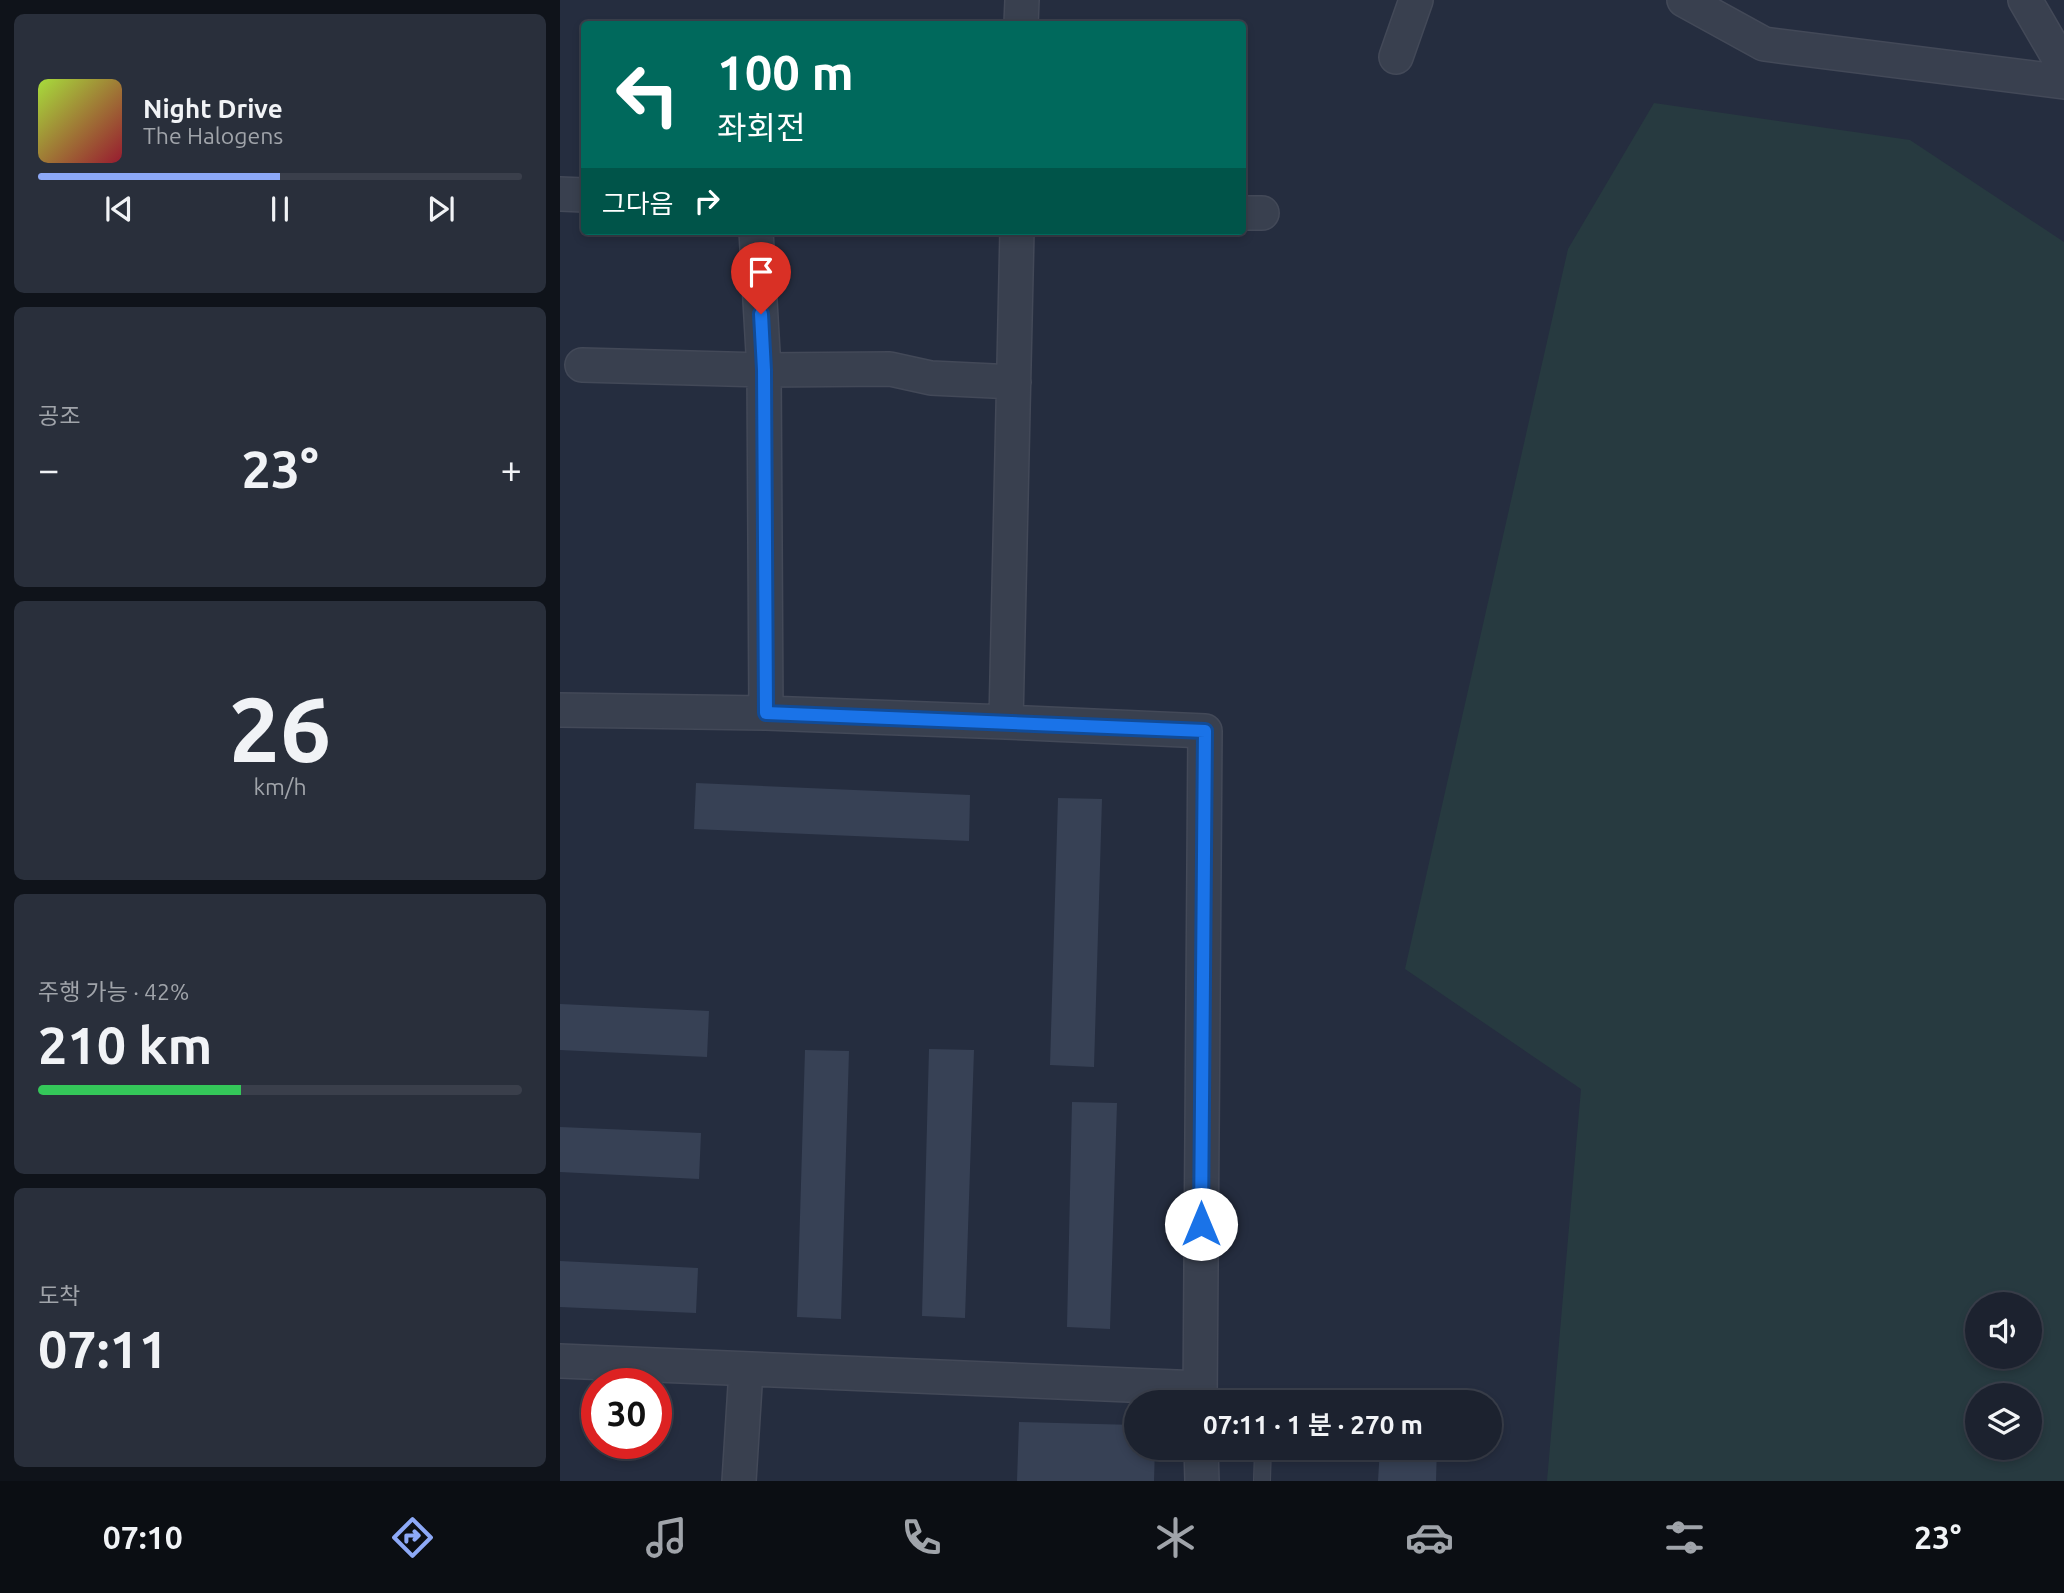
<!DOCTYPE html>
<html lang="ko">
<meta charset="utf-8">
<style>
body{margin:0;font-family:Ubuntu,"Noto Sans KR",sans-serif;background:#292f3b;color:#f1f3f6;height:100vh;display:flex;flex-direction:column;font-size:26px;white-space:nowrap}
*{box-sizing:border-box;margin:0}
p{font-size:23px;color:#a0a4aa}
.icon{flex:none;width:38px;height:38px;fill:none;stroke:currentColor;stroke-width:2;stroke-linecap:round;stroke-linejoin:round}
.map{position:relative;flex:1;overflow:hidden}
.side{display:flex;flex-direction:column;gap:14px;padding:14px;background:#0f131a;width:560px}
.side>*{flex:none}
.guide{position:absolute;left:21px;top:21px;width:665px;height:214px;border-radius:7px;box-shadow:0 4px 10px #0003,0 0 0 2px #3a3f4b;background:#00695c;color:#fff;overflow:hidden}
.buttons{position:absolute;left:1405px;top:1292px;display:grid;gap:14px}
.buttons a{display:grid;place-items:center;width:77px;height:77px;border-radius:50%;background:#1c222f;box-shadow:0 4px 10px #0003,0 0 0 2px #3a3f4b;font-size:35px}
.speed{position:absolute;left:21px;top:1368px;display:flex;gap:14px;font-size:35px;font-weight:700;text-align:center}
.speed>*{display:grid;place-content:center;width:91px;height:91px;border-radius:50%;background:#1c222f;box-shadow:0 4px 10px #0003,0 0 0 2px #3a3f4b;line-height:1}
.speed .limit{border:10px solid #d22;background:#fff;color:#111}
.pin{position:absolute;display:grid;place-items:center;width:60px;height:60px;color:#fff;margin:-72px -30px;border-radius:50% 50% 50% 0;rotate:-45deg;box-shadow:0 0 7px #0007}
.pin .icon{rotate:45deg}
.me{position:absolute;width:77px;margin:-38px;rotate:0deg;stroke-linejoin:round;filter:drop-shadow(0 0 5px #0008)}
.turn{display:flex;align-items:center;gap:24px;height:147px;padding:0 21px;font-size:32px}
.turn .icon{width:91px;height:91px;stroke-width:2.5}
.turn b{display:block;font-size:49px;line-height:60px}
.then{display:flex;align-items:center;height:66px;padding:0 21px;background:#0003;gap:14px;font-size:26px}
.big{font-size:52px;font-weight:600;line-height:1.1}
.side .card{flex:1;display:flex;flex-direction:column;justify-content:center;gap:10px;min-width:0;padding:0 24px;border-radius:10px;background:#292f3b}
.side .dial{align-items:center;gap:0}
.dial b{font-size:91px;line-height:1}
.song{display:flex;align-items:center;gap:21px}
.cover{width:84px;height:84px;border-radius:10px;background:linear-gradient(135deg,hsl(80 70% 55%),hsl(350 70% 35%))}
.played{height:7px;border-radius:4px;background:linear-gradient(90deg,#8da9f7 50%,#3a3f4b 50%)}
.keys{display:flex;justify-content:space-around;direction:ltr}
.heat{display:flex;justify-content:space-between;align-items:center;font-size:38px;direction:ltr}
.charge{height:10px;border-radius:5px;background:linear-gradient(90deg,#34c759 42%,#3a3f4b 0)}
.trip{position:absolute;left:564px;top:1390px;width:378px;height:70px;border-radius:35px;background:#1c222f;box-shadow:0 4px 10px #0003,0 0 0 2px #3a3f4b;font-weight:600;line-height:70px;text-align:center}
.tab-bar{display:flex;height:112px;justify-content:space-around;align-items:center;background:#0b0e13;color:#a0a4aa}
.tab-bar .icon{width:49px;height:49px}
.tab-bar .on{color:#8da9f7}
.tab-bar b{font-size:32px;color:#f1f3f6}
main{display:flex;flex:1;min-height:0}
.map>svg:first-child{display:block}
.green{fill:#273a40;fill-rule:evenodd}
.building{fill:#374155}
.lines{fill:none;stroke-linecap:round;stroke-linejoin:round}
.service-casing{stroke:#434958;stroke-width:18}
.minor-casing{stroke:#434958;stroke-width:36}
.service{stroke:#39404f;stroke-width:16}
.minor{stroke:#39404f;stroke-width:33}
.route-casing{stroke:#114b97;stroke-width:18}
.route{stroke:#1a73e8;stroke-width:12}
</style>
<main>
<section class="side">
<div class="card">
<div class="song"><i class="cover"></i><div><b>Night Drive</b><p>The Halogens</p></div></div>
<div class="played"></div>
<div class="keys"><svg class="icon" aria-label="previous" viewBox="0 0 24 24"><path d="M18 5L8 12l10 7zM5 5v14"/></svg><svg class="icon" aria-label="pause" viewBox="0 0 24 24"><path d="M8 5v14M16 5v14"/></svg><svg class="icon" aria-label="next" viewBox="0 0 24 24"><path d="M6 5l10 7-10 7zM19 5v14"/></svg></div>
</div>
<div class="card"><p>공조</p>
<div class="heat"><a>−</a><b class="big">23°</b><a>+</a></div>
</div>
<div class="card dial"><b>26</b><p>km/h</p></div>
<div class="card"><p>주행 가능 · 42%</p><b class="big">210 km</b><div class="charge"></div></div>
<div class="card"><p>도착</p><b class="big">07:11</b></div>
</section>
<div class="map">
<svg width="1504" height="1481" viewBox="0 0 1504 1481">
<rect width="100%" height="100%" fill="#252d3f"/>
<path class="green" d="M1094,103l256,37 154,102v1239h-517l34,-392 -176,-120 163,-720zM1418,1304h52v52h-52zM1418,1395h52v52h-52z"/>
<path class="building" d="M136,783l274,12 -1,46 -275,-12z
M498,798l44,1 -8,268 -44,-2z
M0,1004l149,7 -2,46 -147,-7z
M369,1049l45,1 -9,268 -43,-2z
M245,1050l44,1 -8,268 -44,-2z
M512,1102l45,1 -7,226 -43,-2z
M0,1127l141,6 -2,46 -139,-7z
M0,1261l138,7 -2,45 -136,-6z
M459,1422l117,3v22h19l-1,34h-137z
M820,1447h57l-1,34h-58z"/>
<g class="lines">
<defs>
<path id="service" d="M702,1481l1,-34"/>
<path id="minor" d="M1124,0l80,44 300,38
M1465,0l39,67
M461,24l1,-24
M836,57l20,-57
M0,194l24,1
M682,213h20
M196,231l8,139 2,343
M457,231l-11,491 199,9 -5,671
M22,365l182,5 126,-1 41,9 83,4
M0,710l206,3 240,9
M0,1361l640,27
M641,1447l1,34
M179,1481l7,-111"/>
</defs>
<use href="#service" class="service-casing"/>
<use href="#minor" class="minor-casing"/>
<use href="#service" class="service"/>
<use href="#minor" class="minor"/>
</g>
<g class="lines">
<defs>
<path id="route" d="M201,314l3,56 2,343 439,18 -4,493"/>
</defs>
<use href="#route" class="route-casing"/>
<use href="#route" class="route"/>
</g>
</svg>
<div class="buttons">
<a><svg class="icon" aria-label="sound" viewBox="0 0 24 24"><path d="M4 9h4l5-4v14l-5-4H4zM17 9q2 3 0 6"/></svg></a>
<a><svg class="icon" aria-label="layers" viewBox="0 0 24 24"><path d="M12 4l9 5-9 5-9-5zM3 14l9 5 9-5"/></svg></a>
</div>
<div class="speed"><div class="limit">30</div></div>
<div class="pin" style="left:201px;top:314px;background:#d93025"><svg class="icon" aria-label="arrive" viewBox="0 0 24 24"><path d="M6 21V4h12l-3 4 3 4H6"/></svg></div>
<svg class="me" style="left:641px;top:1224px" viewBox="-20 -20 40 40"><circle r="19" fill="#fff"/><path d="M0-13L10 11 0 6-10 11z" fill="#1a73e8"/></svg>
<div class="trip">07:11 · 1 분 · 270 m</div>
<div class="guide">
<div class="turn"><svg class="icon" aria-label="left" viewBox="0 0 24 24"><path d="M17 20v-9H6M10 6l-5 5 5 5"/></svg><div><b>100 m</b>좌회전</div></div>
<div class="then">그다음<svg class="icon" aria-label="right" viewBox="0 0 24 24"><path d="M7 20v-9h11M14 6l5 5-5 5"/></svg></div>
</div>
</div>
</main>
<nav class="tab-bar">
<b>07:10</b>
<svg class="icon on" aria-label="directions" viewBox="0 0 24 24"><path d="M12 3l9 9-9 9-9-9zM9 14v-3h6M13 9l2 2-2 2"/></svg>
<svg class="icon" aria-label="music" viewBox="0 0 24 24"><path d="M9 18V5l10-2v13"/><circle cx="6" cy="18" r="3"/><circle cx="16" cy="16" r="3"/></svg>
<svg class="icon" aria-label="phone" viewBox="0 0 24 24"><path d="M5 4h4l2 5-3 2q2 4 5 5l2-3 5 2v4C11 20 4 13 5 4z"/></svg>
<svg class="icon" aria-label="climate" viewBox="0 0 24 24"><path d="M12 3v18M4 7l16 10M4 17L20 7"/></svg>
<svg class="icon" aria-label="car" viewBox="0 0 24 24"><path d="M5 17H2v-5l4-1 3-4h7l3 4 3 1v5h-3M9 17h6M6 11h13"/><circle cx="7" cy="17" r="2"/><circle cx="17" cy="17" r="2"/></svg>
<svg class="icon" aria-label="filters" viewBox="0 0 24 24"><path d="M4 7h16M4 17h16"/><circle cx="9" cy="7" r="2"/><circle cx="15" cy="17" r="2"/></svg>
<b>23°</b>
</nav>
